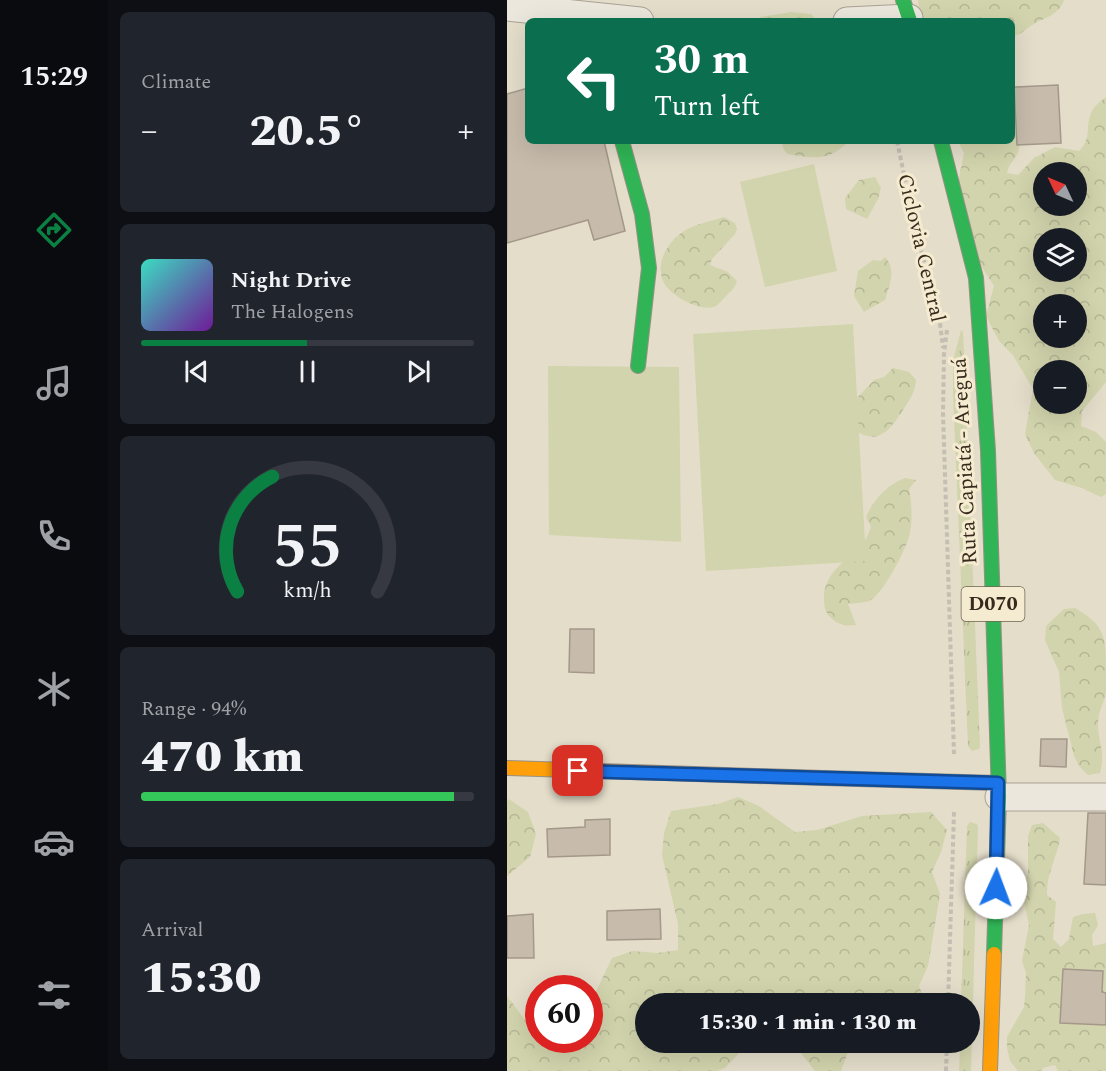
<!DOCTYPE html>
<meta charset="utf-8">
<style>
body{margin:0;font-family:Spectral,serif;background:#20242c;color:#f1f3f6;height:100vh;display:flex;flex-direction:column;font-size:22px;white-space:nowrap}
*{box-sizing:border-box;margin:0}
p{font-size:20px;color:#9ea1a6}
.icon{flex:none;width:33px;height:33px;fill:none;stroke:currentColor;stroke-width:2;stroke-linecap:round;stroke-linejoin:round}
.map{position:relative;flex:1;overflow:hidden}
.side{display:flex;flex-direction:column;gap:12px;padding:12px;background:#0d0f14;width:399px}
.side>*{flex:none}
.hud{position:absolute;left:18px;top:18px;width:490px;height:126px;border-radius:9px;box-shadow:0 6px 24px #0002;background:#0b6e4f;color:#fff;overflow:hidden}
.needle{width:39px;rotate:314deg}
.controls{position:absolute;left:526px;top:162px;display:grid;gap:12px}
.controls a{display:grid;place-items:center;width:54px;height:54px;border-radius:50%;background:#171b24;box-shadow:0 6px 24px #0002;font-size:30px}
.speed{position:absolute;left:18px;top:975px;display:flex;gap:12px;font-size:30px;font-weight:700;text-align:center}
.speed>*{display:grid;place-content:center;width:78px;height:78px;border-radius:50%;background:#171b24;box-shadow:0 6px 24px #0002;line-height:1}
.speed .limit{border:9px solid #d22;background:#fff;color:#111}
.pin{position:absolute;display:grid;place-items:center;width:51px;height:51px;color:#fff;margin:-26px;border-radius:12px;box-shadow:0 3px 9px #0006}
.me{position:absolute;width:66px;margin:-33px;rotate:2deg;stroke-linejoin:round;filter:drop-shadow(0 0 4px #0008)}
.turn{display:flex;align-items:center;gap:21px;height:126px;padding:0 30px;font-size:27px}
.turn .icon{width:78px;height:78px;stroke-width:2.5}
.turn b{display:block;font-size:42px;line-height:51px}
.big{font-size:45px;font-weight:800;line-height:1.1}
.side .widget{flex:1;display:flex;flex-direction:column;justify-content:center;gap:9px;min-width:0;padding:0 21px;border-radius:9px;background:#20242c}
.side .dial{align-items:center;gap:0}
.dial svg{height:156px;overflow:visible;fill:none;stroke:#363941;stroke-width:7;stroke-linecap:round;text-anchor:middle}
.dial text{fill:#f1f3f6;stroke:none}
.song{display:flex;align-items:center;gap:18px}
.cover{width:72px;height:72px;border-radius:9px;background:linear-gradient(135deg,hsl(170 70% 55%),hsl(280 70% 35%))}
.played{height:6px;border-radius:3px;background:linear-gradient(90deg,#0b8043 50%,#363941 50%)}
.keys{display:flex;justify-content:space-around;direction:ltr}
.heat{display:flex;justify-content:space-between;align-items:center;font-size:33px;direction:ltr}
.charge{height:9px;border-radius:4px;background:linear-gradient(90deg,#34c759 94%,#363941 0)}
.trip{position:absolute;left:128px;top:993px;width:345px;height:60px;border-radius:30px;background:#171b24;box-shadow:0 6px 24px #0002;font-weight:800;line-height:60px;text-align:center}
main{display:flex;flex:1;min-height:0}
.tab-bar{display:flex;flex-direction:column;width:108px;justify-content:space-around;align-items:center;background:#090b0e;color:#9ea1a6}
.tab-bar .icon{width:42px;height:42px}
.tab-bar .selected{color:#0b8043}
.tab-bar b{font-size:27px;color:#f1f3f6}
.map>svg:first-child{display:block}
.grass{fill:url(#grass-tufts)}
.forest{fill:url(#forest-crowns);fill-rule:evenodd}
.pitch{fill:#d2d4ad}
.building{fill:#c7bbab;stroke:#a4988a;stroke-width:1.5}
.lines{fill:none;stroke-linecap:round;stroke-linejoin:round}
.street-casing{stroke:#a9a194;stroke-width:29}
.fast-casing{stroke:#989184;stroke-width:16}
.slow-casing{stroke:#989184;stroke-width:16}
.path{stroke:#c4beb3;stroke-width:4;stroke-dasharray:4.5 3;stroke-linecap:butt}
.street{stroke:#ece7dd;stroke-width:27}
.fast{stroke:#30b455;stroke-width:14}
.slow{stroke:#ff9f0a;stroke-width:14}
.route-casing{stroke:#114b97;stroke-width:15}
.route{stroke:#1a73e8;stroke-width:10}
.labels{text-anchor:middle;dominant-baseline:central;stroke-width:6;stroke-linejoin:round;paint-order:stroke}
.shield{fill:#f5ebd0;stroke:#706453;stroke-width:1.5}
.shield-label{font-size:20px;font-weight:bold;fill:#372a1d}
.street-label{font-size:21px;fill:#372a1d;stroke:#f5ebd0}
</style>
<main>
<nav class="tab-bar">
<b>15:29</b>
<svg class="icon selected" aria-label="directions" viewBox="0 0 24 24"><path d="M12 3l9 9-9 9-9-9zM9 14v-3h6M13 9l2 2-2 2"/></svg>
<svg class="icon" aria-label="music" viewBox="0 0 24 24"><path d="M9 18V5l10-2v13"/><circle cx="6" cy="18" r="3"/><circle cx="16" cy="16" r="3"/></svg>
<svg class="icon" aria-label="phone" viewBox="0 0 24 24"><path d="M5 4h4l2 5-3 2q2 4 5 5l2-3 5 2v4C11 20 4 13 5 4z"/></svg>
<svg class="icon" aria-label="climate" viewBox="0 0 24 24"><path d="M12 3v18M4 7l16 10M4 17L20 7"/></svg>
<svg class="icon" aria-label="car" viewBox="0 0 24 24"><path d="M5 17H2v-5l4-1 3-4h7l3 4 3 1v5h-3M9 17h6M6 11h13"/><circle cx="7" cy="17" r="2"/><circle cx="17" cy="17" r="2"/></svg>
<svg class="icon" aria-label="filters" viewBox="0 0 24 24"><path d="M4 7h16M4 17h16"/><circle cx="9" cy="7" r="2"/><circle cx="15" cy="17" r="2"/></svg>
</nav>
<section class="side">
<div class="widget"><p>Climate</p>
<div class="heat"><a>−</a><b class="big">20.5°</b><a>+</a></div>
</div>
<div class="widget">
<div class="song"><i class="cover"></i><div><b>Night Drive</b><p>The Halogens</p></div></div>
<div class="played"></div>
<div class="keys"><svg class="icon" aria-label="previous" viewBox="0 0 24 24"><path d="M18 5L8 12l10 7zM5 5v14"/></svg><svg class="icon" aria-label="pause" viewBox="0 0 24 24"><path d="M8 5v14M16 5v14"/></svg><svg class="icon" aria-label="next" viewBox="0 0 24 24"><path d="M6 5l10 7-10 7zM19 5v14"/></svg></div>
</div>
<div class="widget dial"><svg viewBox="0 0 100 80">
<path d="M14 69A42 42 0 1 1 86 69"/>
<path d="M14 69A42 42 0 0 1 32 10" stroke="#0b8043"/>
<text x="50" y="56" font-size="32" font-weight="700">55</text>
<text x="50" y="72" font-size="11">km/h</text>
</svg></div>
<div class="widget"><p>Range · 94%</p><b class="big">470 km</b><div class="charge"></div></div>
<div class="widget"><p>Arrival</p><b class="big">15:30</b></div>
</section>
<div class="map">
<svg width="599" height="1071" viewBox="0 0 599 1071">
<defs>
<pattern id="grass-tufts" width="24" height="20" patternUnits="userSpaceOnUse" patternTransform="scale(1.5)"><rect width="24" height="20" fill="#d2d4ad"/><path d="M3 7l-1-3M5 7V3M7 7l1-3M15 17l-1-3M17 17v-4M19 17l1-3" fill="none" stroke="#b5b694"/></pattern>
<pattern id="forest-crowns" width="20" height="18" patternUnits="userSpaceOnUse" patternTransform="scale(1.5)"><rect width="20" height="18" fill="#d2d4ad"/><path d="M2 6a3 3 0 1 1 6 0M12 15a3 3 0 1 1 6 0" fill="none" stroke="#b5b694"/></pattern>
</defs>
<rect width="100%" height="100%" fill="#e4ddca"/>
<path class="grass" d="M454,330l2,2 17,415 -1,2 -7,2 -4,-5 -15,-352v-33z
M463,822l7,2 1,3 -7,244h-12l1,-28 9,-1v-38l-8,-1 6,-177z"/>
<path class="forest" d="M411,0h146c-5,15 -18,17 -30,24 -8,4 -12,11 -21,12v-15h-93z
M284,12l20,2 6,7h-60l4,-4z
M599,97v285l-24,29 -1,15 15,6 10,10v52l-5,3 -19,-9 -27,-8 -21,-27 -9,-19 8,-45 -20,-34 -14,-14 -13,-25 8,-30 -16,-25 -24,-58 10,-50 -6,-12h55v-32c4,13 10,30 5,43 -3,9 -9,10 -11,21l11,2 16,-17 21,-11 24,4c14,-14 5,-24 13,-40 3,-6 9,-10 14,-14zM537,172h33v34h-33zM537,238h33v34h-33zM537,304h33v34h-33zM537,370h33v34h-33z
M275,141h67c-20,21 -35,17 -62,13l-4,-6z
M368,177l6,11 -3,11 -11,20 -21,-10 -1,-11 14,-18z
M217,217l11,6 2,6 -2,5 -23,25 -2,6 18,7 9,9c-2,7 -6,10 -11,15 -3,3 -7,8 -10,10 -15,7 -45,-10 -52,-23 -10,-20 4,-41 20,-52 11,-7 28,-10 40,-14z
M378,257c12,12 4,30 0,43l-21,12 -10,-16 4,-25 15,-11 8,1z
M386,368l16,4 7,8c-1,14 -8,22 -15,33 -12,18 -23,32 -45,18l1,-33 17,-18 10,-3z
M398,478l11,2 -7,9c3,15 4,37 -1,51 -6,16 -23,50 -37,60 -5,3 -16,3 -23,4l8,21c-11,1 -18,0 -26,-8 -6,-6 -6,-13 -6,-22 2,-25 27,-37 41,-55 3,-4 4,-9 6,-13l-5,-10c7,-17 21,-32 39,-39z
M568,608c30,17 31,29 31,61 0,7 0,16 0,23 -2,11 -8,20 -8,31 0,22 8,27 2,50l-12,2 -9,-9 -5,-10 -12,-48 -3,-36 -14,-32 1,-14 18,-17z
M231,797l21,9 36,26 22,-2 45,-14 69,-4 16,18 -6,22 -9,20 8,22 -12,72 -9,20 7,17 -281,1v38l114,1 -18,8 -16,17 -8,3h-210v-75l24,32 7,1 1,11h50l1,-36 22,-46 21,-7 24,2 21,-3v-26l-16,-69 2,-22 7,-22 47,-7z
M2,799l19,13 8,22 -6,23 -23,19v-75z
M536,823l17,15c-3,19 -14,37 -13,57l9,7 -3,37 8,8 8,-8 4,-22 10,-3 12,-1 3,12 -6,10 1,11 13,-3v128h-48l-3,-6 -12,3 -1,3h-24l-8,-10 -3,-13v-11l17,-30 1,-11 1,-23 -4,-12 7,-36 -7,-32 6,-22v-35l4,-11z
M286,1043h66l-11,9 -7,19h-26z"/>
<path class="pitch" d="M307,164l23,107 -72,16 -25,-105z
M346,324l13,237 -160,10 -13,-237z
M41,366l131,1 2,175 -132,-7z"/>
<path class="building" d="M551,85l3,58 -44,2 -3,-58z
M21,88v53h76l21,90 -31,9 -6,-20 -81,23v-149z
M63,629h24v44l-25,-1z
M534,739h26l-1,28 -26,-1z
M581,813h18v72l-22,-1z
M103,819v36l-62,2 -1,-28 38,-2v-7z
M153,909l1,30 -54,1v-29z
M26,914l1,44h-27v-42z
M556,969l40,2 -1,21 4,1v32l-46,-2z"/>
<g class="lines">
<defs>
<path id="street" d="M0,7l133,14
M340,21l62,-3
M492,797h107"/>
<path id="fast" d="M396,0l7,21
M115,141l20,73 7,54 -11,98
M434,141l35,137 12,173 11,346 -5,157
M316,778l175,5"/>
<path id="slow" d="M0,768l316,10
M483,1071l4,-117"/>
</defs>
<use href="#street" class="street-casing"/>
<use href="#fast" class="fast-casing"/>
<use href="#slow" class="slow-casing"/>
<path class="path" d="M390,141l19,91 23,83 4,33
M440,330l-3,24 -1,59 11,341
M441,1004l6,-192
M439,1071l1,-29"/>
<use href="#street" class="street"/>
<use href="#fast" class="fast"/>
<use href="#slow" class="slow"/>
</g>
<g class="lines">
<defs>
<path id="route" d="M71,771l420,12 -2,105"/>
</defs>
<use href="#route" class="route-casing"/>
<use href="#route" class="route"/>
</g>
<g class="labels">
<rect class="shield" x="454.5" y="587" width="63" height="34" rx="4.5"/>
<g class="shield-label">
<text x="486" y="604">D070</text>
</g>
<g class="street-label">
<text transform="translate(414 248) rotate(77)">Ciclovia Central</text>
<text transform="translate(458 461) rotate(-93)">Ruta Capiatá - Areguá</text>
</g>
</g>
</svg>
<div class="controls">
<a><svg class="needle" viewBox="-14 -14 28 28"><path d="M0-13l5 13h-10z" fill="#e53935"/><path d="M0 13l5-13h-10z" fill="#9ea1a6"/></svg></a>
<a><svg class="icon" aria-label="layers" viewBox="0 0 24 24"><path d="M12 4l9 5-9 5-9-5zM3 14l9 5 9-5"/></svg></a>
<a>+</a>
<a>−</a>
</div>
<div class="speed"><div class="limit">60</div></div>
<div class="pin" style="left:71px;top:771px;background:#d93025"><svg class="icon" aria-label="arrive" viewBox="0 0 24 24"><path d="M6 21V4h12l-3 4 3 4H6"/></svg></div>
<svg class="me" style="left:489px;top:888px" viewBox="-20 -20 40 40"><circle r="19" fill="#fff"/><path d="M0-13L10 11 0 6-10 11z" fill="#1a73e8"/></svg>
<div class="trip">15:30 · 1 min · 130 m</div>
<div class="hud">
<div class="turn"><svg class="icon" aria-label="left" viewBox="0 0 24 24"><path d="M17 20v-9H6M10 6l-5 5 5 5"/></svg><div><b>30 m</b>Turn left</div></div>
</div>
</div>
</main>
